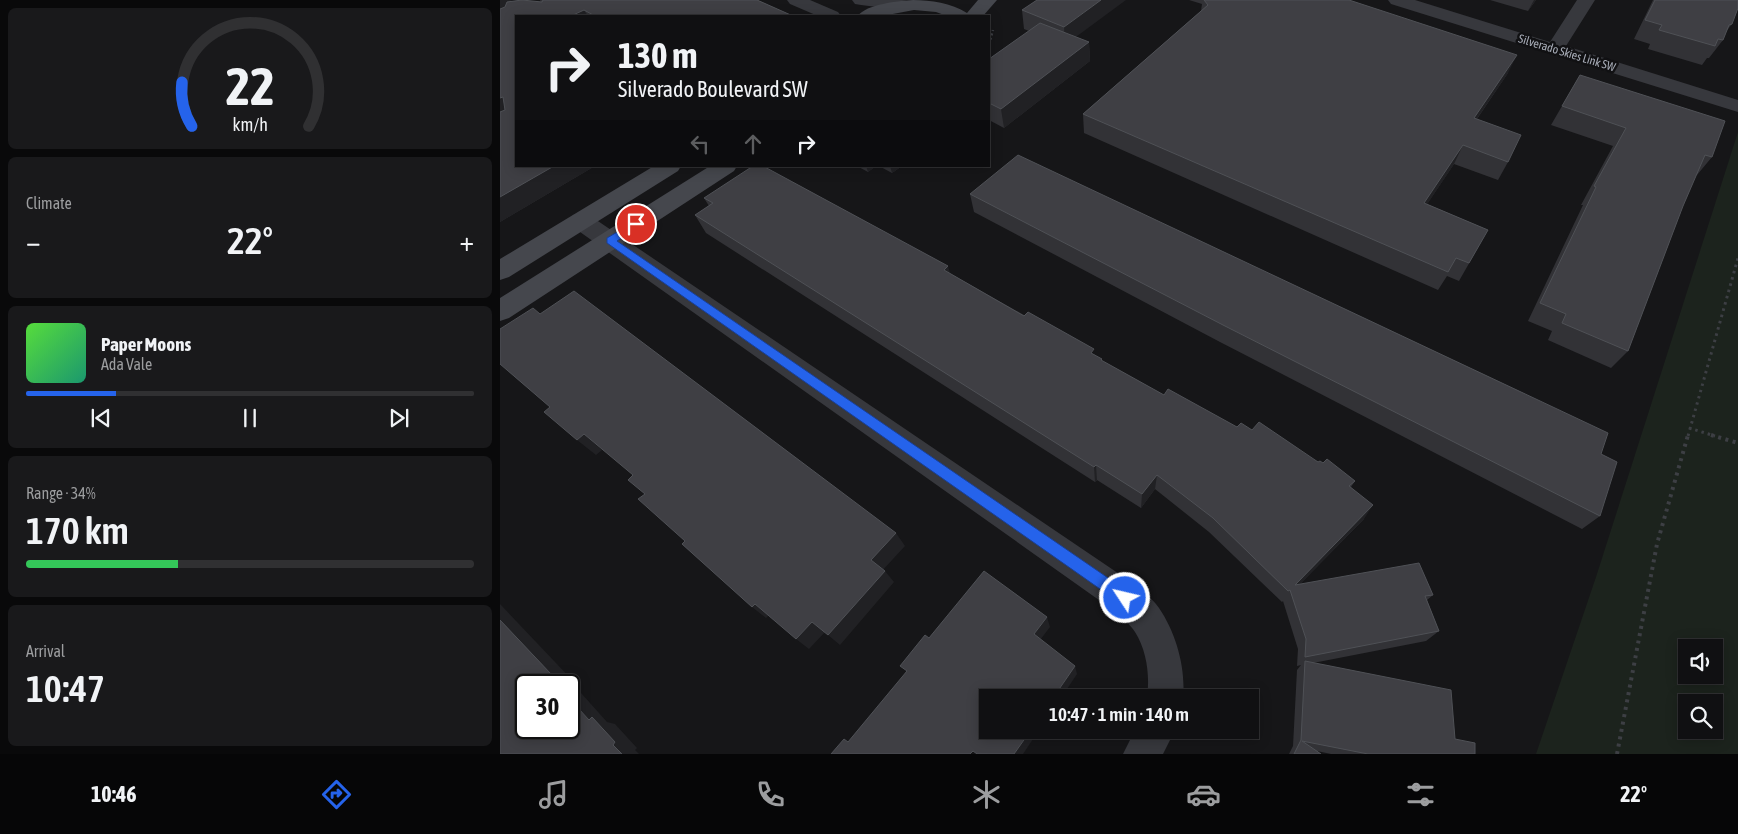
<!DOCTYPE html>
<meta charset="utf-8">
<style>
body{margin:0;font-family:"Asap Condensed",sans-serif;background:#19191b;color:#f1f3f6;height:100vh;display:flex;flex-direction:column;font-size:19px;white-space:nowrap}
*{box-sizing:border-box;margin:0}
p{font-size:16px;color:#9c9d9f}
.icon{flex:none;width:28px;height:28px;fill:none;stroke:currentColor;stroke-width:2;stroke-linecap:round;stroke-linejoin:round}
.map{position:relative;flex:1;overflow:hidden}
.panel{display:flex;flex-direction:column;gap:8px;padding:8px;background:#09090a;width:500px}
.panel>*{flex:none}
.top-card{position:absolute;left:15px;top:15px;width:475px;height:152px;border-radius:0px;box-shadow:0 2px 12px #0003,0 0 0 1px #303032;background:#101012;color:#f1f3f6;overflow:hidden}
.fabs{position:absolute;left:1178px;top:639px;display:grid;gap:10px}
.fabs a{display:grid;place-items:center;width:45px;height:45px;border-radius:0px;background:#101012;box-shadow:0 2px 12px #0003,0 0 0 1px #303032;font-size:25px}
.speed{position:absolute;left:15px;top:674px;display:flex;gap:10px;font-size:25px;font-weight:700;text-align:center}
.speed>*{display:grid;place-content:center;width:65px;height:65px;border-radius:50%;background:#101012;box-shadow:0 2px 12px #0003,0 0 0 1px #303032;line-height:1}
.speed .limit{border:2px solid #111;border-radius:8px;background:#fff;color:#111}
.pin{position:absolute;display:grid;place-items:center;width:42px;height:42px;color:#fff;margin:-21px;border:2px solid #fff;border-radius:50%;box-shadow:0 1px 5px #0007}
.me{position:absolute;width:55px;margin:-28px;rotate:305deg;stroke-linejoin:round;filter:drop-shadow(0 0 4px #0008)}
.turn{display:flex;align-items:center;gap:18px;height:105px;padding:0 20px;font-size:22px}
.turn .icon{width:65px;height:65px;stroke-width:2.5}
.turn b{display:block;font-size:35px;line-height:42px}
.lanes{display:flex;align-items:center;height:48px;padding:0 20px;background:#0003;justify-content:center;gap:25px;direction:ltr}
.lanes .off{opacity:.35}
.big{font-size:38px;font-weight:600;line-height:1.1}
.panel .card{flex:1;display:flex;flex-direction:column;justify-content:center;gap:8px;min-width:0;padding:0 18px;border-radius:8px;background:#19191b}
.panel .dial{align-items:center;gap:0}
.dial svg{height:130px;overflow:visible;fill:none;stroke:#303032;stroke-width:7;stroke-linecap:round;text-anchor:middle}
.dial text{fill:#f1f3f6;stroke:none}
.song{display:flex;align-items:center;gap:15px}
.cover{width:60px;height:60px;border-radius:8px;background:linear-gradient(135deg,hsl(110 70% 55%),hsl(160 70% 35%))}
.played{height:5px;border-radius:2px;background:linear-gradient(90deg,#2563eb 20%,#303032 20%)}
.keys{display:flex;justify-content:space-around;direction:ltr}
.heat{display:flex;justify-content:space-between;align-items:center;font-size:28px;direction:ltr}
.charge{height:8px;border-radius:4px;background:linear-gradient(90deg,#34c759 34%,#303032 0)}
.trip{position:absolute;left:479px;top:689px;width:280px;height:50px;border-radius:0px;background:#101012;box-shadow:0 2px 12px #0003,0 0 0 1px #303032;font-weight:600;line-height:50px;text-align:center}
.dock{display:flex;height:80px;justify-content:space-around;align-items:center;background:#060607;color:#9c9d9f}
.dock .icon{width:35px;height:35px}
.dock .active{color:#2563eb}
.dock b{font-size:22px;color:#f1f3f6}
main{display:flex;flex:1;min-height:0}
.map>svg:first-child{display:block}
.green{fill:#1c231d;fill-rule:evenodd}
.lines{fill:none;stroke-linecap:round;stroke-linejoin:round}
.path-far2{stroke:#3d3f44;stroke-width:2.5;stroke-dasharray:2 2.5;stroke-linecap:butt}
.path-far1{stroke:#3d3f44;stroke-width:3;stroke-dasharray:2.5 4;stroke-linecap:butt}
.path{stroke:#3d3f44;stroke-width:4;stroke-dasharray:3 4.5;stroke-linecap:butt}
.street{fill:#37383d;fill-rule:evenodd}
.secondary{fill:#45474d;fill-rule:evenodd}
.wall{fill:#323236}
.shaded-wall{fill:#212124}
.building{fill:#3f3f44;stroke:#4f5156}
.route{fill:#2563eb;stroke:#184099}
.labels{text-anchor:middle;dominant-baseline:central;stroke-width:5;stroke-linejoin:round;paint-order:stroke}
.far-street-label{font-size:12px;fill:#a8adb8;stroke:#111113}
</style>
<main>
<section class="panel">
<div class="card dial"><svg viewBox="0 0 100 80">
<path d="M14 69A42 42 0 1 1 86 69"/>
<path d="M14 69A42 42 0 0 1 8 42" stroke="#2563eb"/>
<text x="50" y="56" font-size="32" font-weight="700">22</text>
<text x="50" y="72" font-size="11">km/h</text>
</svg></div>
<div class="card"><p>Climate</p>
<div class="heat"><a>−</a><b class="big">22°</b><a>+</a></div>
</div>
<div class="card">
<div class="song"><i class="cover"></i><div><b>Paper Moons</b><p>Ada Vale</p></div></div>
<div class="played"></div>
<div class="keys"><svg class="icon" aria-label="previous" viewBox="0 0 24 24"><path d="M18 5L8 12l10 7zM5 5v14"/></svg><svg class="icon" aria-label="pause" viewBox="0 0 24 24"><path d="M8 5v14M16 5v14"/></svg><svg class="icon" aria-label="next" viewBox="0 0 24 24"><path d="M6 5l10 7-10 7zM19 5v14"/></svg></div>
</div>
<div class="card"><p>Range · 34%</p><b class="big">170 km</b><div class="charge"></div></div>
<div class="card"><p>Arrival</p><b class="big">10:47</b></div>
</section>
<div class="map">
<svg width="1238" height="754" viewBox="0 0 1238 754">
<rect width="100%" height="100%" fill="#161618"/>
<path class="green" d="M1238,132v622h-202l60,-177zM1186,648h28v27h-28zM1186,702h28v28h-28z"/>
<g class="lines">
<path class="path-far2" d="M489,44l4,-14"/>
<path class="path-far1" d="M1189,428l26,8
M1188,436l50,-178"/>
<path class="path" d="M1211,435l27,8
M1117,754l40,-210 31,-109"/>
<path class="street" d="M287,0h23l28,12 3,4h-23l-28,-12z
M352,0h50l5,1 3,4 -3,4 -6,1 -40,-5 -6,-1z
M888,0h27l135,42 27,-42h18l-29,46 172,54v12l-347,-108z
M81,213l8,2 548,371c7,7 16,13 22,22 17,25 27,60 24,90h-36c3,-22 0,-47 -12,-66 -5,-8 -14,-15 -22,-22l-540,-383 -4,-6 4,-6z
M635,730h40l-12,24h-40z"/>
<path class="secondary" d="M413,0c18,0 38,3 54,13l11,-13h19l-14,16h-36l-11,-4 -22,-2 -32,6h-24c8,-12 41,-15 55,-16z
M154,166h27l-3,5 -169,106 -9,3v-21z
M210,166h27l-3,5 -225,147 -9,3v-23z"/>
</g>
<path class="wall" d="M40,0h217l36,16h-277l79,150 -95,56 12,-221 29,1z
M537,0l39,37 13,5 1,19 -86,67 -15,-8v-61l40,-28 -5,-2 -2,-19z
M689,0h160l159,73 -31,46 31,43 -10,18 -44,-16 -27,40 61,26 -29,51 -12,-5 -9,14 -354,-157 -1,-19 118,-103 1,-7z
M990,0h46l-8,11z
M1153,0h85l-6,24 -7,9 -2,7 -14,18h-2l-5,7 -54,-16 2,-5 -16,-5z
M1080,75l132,82 -15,18h-1l-13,31 -55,145 -17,17 -63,-28 4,-9 -24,-10 55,-116h-2l32,-59 -62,-21z
M357,166h19l-8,6z
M379,166h23l-10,7z
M470,194l631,260 -1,62 -18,13 -362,-187 -246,-130z
M204,198l247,76 144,81 7,6 62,34 73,32 15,3 66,32 5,1 32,18 -4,6 13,32 -64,65 133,11 -6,5 12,31 -13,10 -113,22 142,76 20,15h-144l-14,-3 4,3h-32l4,-8 4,-76 4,-5 -4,1 1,-17 -15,-48 -1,1 -73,-70 -54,-43 -14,19 -44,-28 -2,2 -389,-249 -11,-18 14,-9z"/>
<path class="shaded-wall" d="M0,0h11l5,6 -16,7z
M601,0h25l-61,45 -1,-18z
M1034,0h2l-8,11z
M84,10l4,6h-17z
M589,42l1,19 -86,67 -3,-19z
M1017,55l-9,18 -43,63 9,-18z
M3,97l13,16 -16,7v-22z
M963,145l-9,19 -38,57 8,-18z
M54,166h41l-95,56v-25z
M366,166h10l-8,6z
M390,166h12l-10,7z
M448,266l5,18 -9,-14z
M84,434l18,16 -6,5 -19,-15z
M596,465l1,15 -2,2 -1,-15z
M657,475l-2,14 -14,19 1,-14z
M873,505l-9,14 -73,74 4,-8z
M396,533l9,13 -24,26 -10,-12z
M385,571l9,11 -54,63 -12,-10z
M0,604l74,78 -1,2 34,38 8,2 22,24 -2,2 4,4h-17l-33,-34 -20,-22v-13h-12l-57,-65z
M255,604l14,11 -3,3 -14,-11z
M547,617l3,10 -13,17 -3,-10z
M312,622l13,10 -16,17 -13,-10z
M575,666l2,8 -16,24h-8z
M531,730h8l-16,24h-9z"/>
<path class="building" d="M22,0l20,2 1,-2h214l36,16h-198l-11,-6 -13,6h-55v150h38l-54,31v-85l5,-2 -2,-13 -3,1v-89l5,-2 2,-5z
M537,0h64l-37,27 -42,-17z
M704,0h145l168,55 -43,63 47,17 -13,27 -45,-17 -39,58 64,27 -19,33 -13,-5 -8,14 -365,-158 125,-109z
M1155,0h83v8l-6,16 -3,1 -6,15 -5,-1 -3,7 -56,-16 3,-5 -17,-5z
M540,23l49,19 -88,67 -12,-6v-44z
M1080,75l145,46 -13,36 -7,-2 -22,51 -55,145 -66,-28 4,-9 -26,-11 56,-116 -2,-1 32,-58 -64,-22z
M518,155l590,278 -7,21 16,8 -17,54 -377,-191 -253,-131z
M253,166h10l185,100 -4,4 80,46 4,-4 66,37 -3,4 11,6 -1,1 63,35 4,-6 69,38 4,-4 11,7 7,-8 59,40 2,-1 3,2 4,-4 28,22 -6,5 24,19 -78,80 124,-22 14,32 -8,1 14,35 -134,26 1,-18 -16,-49 -2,1 -75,-73 -56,-43 -15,19 -46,-29 -2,2 -399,-252 18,-12 -9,-5z
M74,291l322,242 -25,27 14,11 -57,64 -16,-13 -16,17 -41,-35 -3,3 -70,-63 3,-3 -47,-42 7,-5 -17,-14 5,-5 -49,-41 -7,6 -33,-28 6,-5 -50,-43v-35l33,-21 7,6z
M484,571l63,46 -13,17 41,32 -22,32h-65v32h43l-17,24h-37l-4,-3 -3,3h-139l13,-15 4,3 59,-71 -7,-5 25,-31 4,3z
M0,620l51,54 -2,2 8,9h-31v43h43v-30l20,22 3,-3 23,25 -2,3 9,9h-122z
M805,661l146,29 4,49 20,4v11h-107l-66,-13 19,13h-27l7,-14z"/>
<path class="route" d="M136,221l3,1v5l-22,14 513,352 2,5 -2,5 -5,2 -5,-2 -513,-360v-5z"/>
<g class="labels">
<g class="far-street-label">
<text transform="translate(1067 53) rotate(17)">Silverado Skies Link SW</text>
</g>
</g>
</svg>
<div class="fabs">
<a><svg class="icon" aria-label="sound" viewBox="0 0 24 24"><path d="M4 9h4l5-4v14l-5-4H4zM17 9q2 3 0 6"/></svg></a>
<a><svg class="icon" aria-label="search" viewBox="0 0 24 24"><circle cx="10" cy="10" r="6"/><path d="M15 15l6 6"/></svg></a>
</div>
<div class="speed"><div class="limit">30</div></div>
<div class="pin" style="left:136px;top:224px;background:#d93025"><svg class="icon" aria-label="arrive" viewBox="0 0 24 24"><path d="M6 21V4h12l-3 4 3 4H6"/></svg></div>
<svg class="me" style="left:625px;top:598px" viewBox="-20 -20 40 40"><circle r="17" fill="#2563eb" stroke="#fff" stroke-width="3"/><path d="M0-11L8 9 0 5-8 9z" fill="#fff"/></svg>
<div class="trip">10:47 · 1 min · 140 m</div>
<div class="top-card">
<div class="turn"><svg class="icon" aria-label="right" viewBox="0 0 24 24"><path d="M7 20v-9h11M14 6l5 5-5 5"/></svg><div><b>130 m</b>Silverado Boulevard SW</div></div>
<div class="lanes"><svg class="icon off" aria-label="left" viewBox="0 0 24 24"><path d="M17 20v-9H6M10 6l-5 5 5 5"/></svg><svg class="icon off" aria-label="ahead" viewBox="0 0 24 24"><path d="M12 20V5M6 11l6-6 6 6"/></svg><svg class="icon" aria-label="right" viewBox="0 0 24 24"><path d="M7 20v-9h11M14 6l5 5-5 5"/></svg></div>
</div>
</div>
</main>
<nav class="dock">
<b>10:46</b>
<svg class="icon active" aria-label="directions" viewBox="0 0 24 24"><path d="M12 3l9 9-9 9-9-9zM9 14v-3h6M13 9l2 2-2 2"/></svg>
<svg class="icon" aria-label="music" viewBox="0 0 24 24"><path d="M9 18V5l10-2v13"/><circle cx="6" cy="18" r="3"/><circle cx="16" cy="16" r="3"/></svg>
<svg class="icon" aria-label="phone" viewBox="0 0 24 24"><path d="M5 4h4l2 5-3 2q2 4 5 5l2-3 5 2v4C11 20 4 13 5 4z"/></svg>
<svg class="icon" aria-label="climate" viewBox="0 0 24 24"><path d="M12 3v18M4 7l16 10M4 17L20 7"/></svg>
<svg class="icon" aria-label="car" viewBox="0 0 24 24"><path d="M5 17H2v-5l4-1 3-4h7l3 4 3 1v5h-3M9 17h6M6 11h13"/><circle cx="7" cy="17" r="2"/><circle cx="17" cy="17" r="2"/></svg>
<svg class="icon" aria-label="filters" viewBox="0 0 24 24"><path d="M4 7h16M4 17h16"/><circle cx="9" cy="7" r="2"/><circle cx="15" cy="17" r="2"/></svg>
<b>22°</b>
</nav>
